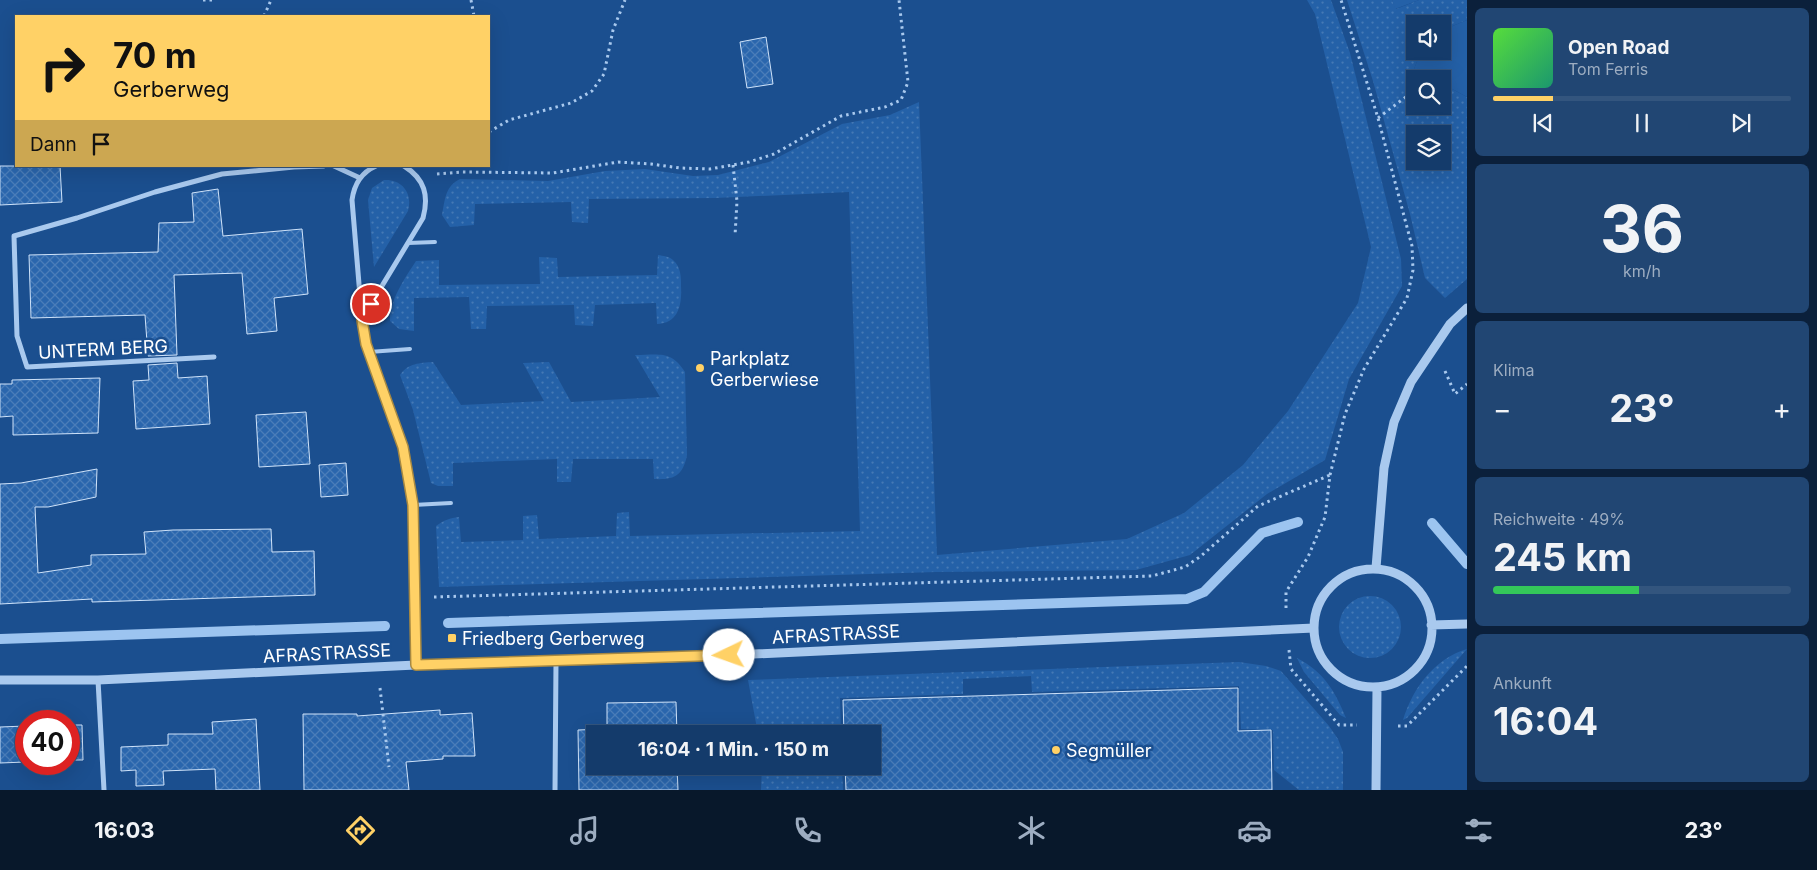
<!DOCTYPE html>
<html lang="de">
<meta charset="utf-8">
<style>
body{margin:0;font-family:Inter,sans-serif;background:#214673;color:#f1f3f6;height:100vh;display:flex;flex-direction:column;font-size:19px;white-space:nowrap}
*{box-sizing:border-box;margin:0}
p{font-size:16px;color:#9dadc1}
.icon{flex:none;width:28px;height:28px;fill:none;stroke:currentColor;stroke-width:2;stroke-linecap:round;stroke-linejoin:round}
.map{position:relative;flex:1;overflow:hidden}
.side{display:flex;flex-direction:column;gap:8px;padding:8px;background:#0b203b;width:350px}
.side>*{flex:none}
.top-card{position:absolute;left:15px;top:15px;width:475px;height:152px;border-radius:0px;box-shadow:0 5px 20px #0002,0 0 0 1px #33557e;background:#ffd166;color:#111;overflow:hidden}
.tools{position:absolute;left:1406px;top:15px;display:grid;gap:10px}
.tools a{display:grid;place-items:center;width:45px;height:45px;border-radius:0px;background:#143b6b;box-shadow:0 5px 20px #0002,0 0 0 1px #33557e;font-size:25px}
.speed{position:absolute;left:15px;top:710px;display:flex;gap:10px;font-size:25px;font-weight:700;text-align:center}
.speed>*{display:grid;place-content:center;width:65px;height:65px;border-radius:50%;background:#143b6b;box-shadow:0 5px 20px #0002,0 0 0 1px #33557e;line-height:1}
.speed .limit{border:8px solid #d22;background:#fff;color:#111}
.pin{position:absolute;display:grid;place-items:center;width:42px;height:42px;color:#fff;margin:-21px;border:2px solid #fff;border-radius:50%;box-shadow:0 1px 5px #0007}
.me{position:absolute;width:55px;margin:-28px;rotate:267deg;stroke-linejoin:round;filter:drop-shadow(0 0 4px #0008)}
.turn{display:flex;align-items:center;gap:18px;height:105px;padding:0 15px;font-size:22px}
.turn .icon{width:65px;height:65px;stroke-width:2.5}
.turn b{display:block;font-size:35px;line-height:42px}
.then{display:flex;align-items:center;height:48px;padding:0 15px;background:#0003;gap:10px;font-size:19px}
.big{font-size:38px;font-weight:700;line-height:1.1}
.side .card{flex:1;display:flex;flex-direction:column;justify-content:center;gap:8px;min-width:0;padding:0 18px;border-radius:8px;background:#214673}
.side .dial{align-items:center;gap:0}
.dial b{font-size:65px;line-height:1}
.song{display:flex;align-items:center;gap:15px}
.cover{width:60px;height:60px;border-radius:8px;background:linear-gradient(135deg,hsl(110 70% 55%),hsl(160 70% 35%))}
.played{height:5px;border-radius:2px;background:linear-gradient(90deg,#ffd166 20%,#33557e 20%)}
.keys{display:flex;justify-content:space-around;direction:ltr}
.heat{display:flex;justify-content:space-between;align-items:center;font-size:28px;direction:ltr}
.charge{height:8px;border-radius:4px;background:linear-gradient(90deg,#34c759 49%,#33557e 0)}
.trip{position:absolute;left:586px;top:725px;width:295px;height:50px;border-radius:0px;background:#143b6b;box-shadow:0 5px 20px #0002,0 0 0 1px #33557e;font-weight:700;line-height:50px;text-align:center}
.tab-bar{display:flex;height:80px;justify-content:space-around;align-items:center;background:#08182b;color:#9dadc1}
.tab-bar .icon{width:35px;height:35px}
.tab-bar .on{color:#ffd166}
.tab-bar b{font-size:22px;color:#f1f3f6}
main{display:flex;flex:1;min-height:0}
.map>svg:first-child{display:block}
.grass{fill:url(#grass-dots);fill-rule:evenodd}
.park{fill:#2461a8}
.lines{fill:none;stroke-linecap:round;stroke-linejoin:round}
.stream{stroke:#9cc4f0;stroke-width:10}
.building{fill:url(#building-cross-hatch);stroke:#cfe3fa}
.path{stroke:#a9c9ee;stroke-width:3;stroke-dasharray:2.5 4;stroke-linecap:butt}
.service{stroke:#a9c9ee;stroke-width:4}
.minor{stroke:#a9c9ee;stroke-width:5}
.tertiary{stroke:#a9c9ee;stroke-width:9}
.route-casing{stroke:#a68842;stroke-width:12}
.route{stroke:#ffd166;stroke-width:9}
.poi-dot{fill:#ffd166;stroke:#1b4f8f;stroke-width:2}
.labels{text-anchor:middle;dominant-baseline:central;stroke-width:5;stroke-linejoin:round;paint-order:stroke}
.street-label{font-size:18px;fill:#fff;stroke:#1b4f8f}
.poi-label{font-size:18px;fill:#fff;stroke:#1b4f8f;text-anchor:start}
</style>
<main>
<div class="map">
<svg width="1467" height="790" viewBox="0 0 1467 790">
<defs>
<pattern id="grass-dots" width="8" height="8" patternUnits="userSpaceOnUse" patternTransform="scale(1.25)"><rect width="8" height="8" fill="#2461a8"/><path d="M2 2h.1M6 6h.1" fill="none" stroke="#4579b5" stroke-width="1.8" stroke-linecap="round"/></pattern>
<pattern id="building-cross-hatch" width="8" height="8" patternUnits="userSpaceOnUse" patternTransform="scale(1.25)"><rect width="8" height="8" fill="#2a66ad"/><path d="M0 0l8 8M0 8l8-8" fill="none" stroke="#4a7db9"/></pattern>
</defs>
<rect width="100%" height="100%" fill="#1b4f8f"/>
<path class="grass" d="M1307,0h24l19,53 51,206 1,27 -53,93 -24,81 -58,34 -77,61 -54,15 -200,2 -497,15 -3,-61c8,-6 14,-8 23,-9l2,25 62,-2v-24l14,-1 2,24 77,-3 1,-23 12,-1 1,24 230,-5 -11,-339 -134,6 -126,1 -1,24 -16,-1 -1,-20 -96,2 -1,21 -24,2 -8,-12c3,-15 3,-29 18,-36l88,2 57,-10 40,-2 48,7 25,-1 51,-13 73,-38 48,-9 29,-13 18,453 190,-16 57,-26 59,-48 45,-54 70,-108 13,-56 -56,-233z
M1347,0h45l4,9 23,-9h48v20l-24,10 -1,-6h-27v27h6l-7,18 19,10h-18v27h27l1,-22 24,13v182l-22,19 -20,-20 -15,-64 -37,-133zM1415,134h27v27h-27z
M384,180c18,-1 29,13 24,31l-34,56 -6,-67 4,-12z
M658,255c5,1 11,1 15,5 8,7 8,17 8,26 1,18 -2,37 -24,38l-1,-21 -61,2 -2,21 -18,-1 -1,-20 -87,1 -1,23h-15l-2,-32 -55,1v33l-15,-2 -9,-8c-1,-20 15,-43 26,-60l23,-1v25l101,-1 -1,-27 18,1 1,19 99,-2z
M635,355c24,0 36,-5 50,17l2,83c-4,21 -13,25 -33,24l-1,-20h-80l-2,23h-14v-23l-104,4v23h-15l-7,-3 -18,-73 -13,-35c8,-12 20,-12 33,-13l28,43 83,-4 -21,-38 26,-1 22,40 89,-5z
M1339 627a31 31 0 1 1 62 0a31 31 0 1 1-62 0Z
M1467,649l-60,69 -4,2c10,-32 31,-61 64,-71z
M1297,658c27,14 38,33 49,60l-6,-3 -36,-43z
M1239,662l27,4 15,5 48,55 9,13 5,13v38h-44l-25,-20 -1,-40 -32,-1 -2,-43 -207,6 -1,-16 -68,3v15l-123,4 1,36h-83l-10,-54z
M762,766h80l1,24h-82z"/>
<path class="park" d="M1392,0h27l-24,9z
M1467,20v77l-24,-13 -1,-5h-9l-19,-10 7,-18h21l1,-21z"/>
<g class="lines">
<path class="stream" d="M1432,523l35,41
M448,623l739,-24 17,-7 58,-59 36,-11
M0,639l385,-13"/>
</g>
<path class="building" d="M766,37l7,47 -26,4 -7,-46z
M0,166h60l2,36 -62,3z
M218,189l5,47 79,-7 6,65 -34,4 3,33 -30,3 -5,-61 -68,2 3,80 -29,1 -3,-41 -114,3 -2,-63 129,-3 1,-29 35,-1 -2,-29z
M177,363l1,15 29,-2 3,48 -74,5 -3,-48 16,-1 -1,-15z
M100,378l-2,55 -85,2v-19l-13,1v-33h12v-4z
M306,412l4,52 -51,3 -3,-52z
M346,463l2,32 -27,2 -2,-32z
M97,469l-1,28 -48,10h-13l3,66 53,-8v-10l55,-1 -2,-22 29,-2 98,-1 1,23 42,-1 1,44 -223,7v-3l-92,5v-120l21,-1z
M1238,688v43l33,-1 1,60h-426l-1,-24h27v-32h-28l-1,-34z
M676,702l1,32h-82v32h82l1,24h-99l-1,-60 29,-1v-26z
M440,710v5l32,-2 3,43h-32v3l-37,3 3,28h-105l-1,-76h54v2z
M256,719l4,71h-44l-1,-21 -52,2 1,14 -28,1v-16l-15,1v-24l47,-2v-11h45l-1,-12z
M69,725h13l1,35h-14z
M26,726v36l-26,1v-36z"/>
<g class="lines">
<path class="path" d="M203,0h9
M471,0l3,16
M264,16l7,-16
M1430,79l1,-1
M1378,118l37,-28
M489,132l20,-12 62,-17 21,-12 12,-17 9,-44 12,-30
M733,165l4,36 -2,35
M437,174l25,-2 91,1 65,-11 33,2 29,4 30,1 39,-7 25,-8 67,-38 44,-9 16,-7 7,-18 -9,-82
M1445,371l10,23 12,-10
M434,597l718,-21 33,-9 16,-11 57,-50 72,-31
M1286,608v-16l22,-35 17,-40 5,-42 15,-61 19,-45 43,-71 6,-28 -1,-24 -34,-128 -37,-118
M1289,650l2,19 48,56h18
M380,688l9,79
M1398,726h9l60,-60"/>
<path class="service" d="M408,243l27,-1
M369,352l41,-3
M413,505l38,-2"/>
<path class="minor" d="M334,166l26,12
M376,166c-16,7 -22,19 -24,34l10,120 4,24 37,103 10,58 3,160
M362,319l61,-101c6,-22 2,-39 -19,-52
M214,357l-187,10 -10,-31 -3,-100 63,-18 78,-26 67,-18 72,-7 30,-1
M98,680l6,110
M555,790l1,-128"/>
<path class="tertiary" d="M1376,568l8,-100 10,-46 17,-40 39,-58 17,-16
M1314 628a59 59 0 1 1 118 0a59 59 0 1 1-118 0Z
M1431,625l36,-1
M0,680h98l318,-15 253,-7 645,-30
M1376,790l1,-103"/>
</g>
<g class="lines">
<defs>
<path id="route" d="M371,304l-9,16 4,24 37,103 10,58 3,160 313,-10"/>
</defs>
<use href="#route" class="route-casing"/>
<use href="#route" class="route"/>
</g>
<g class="poi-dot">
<circle cx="700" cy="368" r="5"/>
<rect x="447" y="633" width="10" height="10" rx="2.5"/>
<circle cx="1056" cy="750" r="5"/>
</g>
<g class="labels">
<g class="street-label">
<text transform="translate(103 349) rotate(-3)">UNTERM BERG</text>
<text transform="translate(836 634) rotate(-3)">AFRASTRASSE</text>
<text transform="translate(327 653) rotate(-3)">AFRASTRASSE</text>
</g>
<g class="poi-label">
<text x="710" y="358">Parkplatz<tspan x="710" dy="21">Gerberwiese</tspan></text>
<text x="462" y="638">Friedberg Gerberweg</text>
<text x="1066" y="750">Segmüller</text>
</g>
</g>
</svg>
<div class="tools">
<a><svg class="icon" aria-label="sound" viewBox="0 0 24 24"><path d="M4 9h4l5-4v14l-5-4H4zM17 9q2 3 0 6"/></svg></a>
<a><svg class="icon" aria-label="search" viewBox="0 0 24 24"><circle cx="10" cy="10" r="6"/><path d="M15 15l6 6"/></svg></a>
<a><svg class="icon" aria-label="layers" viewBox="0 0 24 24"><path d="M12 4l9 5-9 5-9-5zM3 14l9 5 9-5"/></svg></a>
</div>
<div class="speed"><div class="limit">40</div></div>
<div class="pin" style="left:371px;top:304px;background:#d93025"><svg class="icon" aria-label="arrive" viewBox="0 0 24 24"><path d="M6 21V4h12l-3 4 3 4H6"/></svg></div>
<svg class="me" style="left:729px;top:655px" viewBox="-20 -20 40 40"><circle r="19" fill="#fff"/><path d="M0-13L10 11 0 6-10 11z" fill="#ffd166"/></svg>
<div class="trip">16:04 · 1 Min. · 150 m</div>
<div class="top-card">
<div class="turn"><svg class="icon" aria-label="right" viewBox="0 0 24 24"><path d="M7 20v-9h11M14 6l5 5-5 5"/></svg><div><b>70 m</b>Gerberweg</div></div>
<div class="then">Dann<svg class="icon" aria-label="arrive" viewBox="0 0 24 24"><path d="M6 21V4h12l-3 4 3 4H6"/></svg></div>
</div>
</div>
<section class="side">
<div class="card">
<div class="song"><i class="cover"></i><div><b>Open Road</b><p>Tom Ferris</p></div></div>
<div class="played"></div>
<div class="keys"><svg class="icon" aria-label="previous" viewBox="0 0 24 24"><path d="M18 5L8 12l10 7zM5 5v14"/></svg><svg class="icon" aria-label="pause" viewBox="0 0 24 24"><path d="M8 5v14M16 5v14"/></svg><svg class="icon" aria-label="next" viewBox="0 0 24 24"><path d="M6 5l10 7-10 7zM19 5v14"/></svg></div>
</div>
<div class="card dial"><b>36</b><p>km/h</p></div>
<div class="card"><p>Klima</p>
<div class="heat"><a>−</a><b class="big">23°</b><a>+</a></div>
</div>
<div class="card"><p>Reichweite · 49%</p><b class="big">245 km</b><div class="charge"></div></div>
<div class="card"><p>Ankunft</p><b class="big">16:04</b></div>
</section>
</main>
<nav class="tab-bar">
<b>16:03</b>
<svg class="icon on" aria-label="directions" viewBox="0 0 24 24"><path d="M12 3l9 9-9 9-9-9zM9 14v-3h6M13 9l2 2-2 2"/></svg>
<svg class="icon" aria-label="music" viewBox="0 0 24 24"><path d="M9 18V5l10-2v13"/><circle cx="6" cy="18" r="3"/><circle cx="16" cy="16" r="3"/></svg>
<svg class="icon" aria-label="phone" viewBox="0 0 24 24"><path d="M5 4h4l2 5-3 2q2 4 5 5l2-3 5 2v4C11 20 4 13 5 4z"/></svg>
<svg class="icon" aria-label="climate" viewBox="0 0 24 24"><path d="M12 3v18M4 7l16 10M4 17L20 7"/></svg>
<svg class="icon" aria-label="car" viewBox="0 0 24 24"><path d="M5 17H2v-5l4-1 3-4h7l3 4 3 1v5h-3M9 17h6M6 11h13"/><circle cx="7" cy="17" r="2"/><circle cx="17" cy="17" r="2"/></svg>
<svg class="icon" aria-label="filters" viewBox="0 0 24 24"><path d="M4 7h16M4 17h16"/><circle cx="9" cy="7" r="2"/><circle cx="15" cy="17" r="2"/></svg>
<b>23°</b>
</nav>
